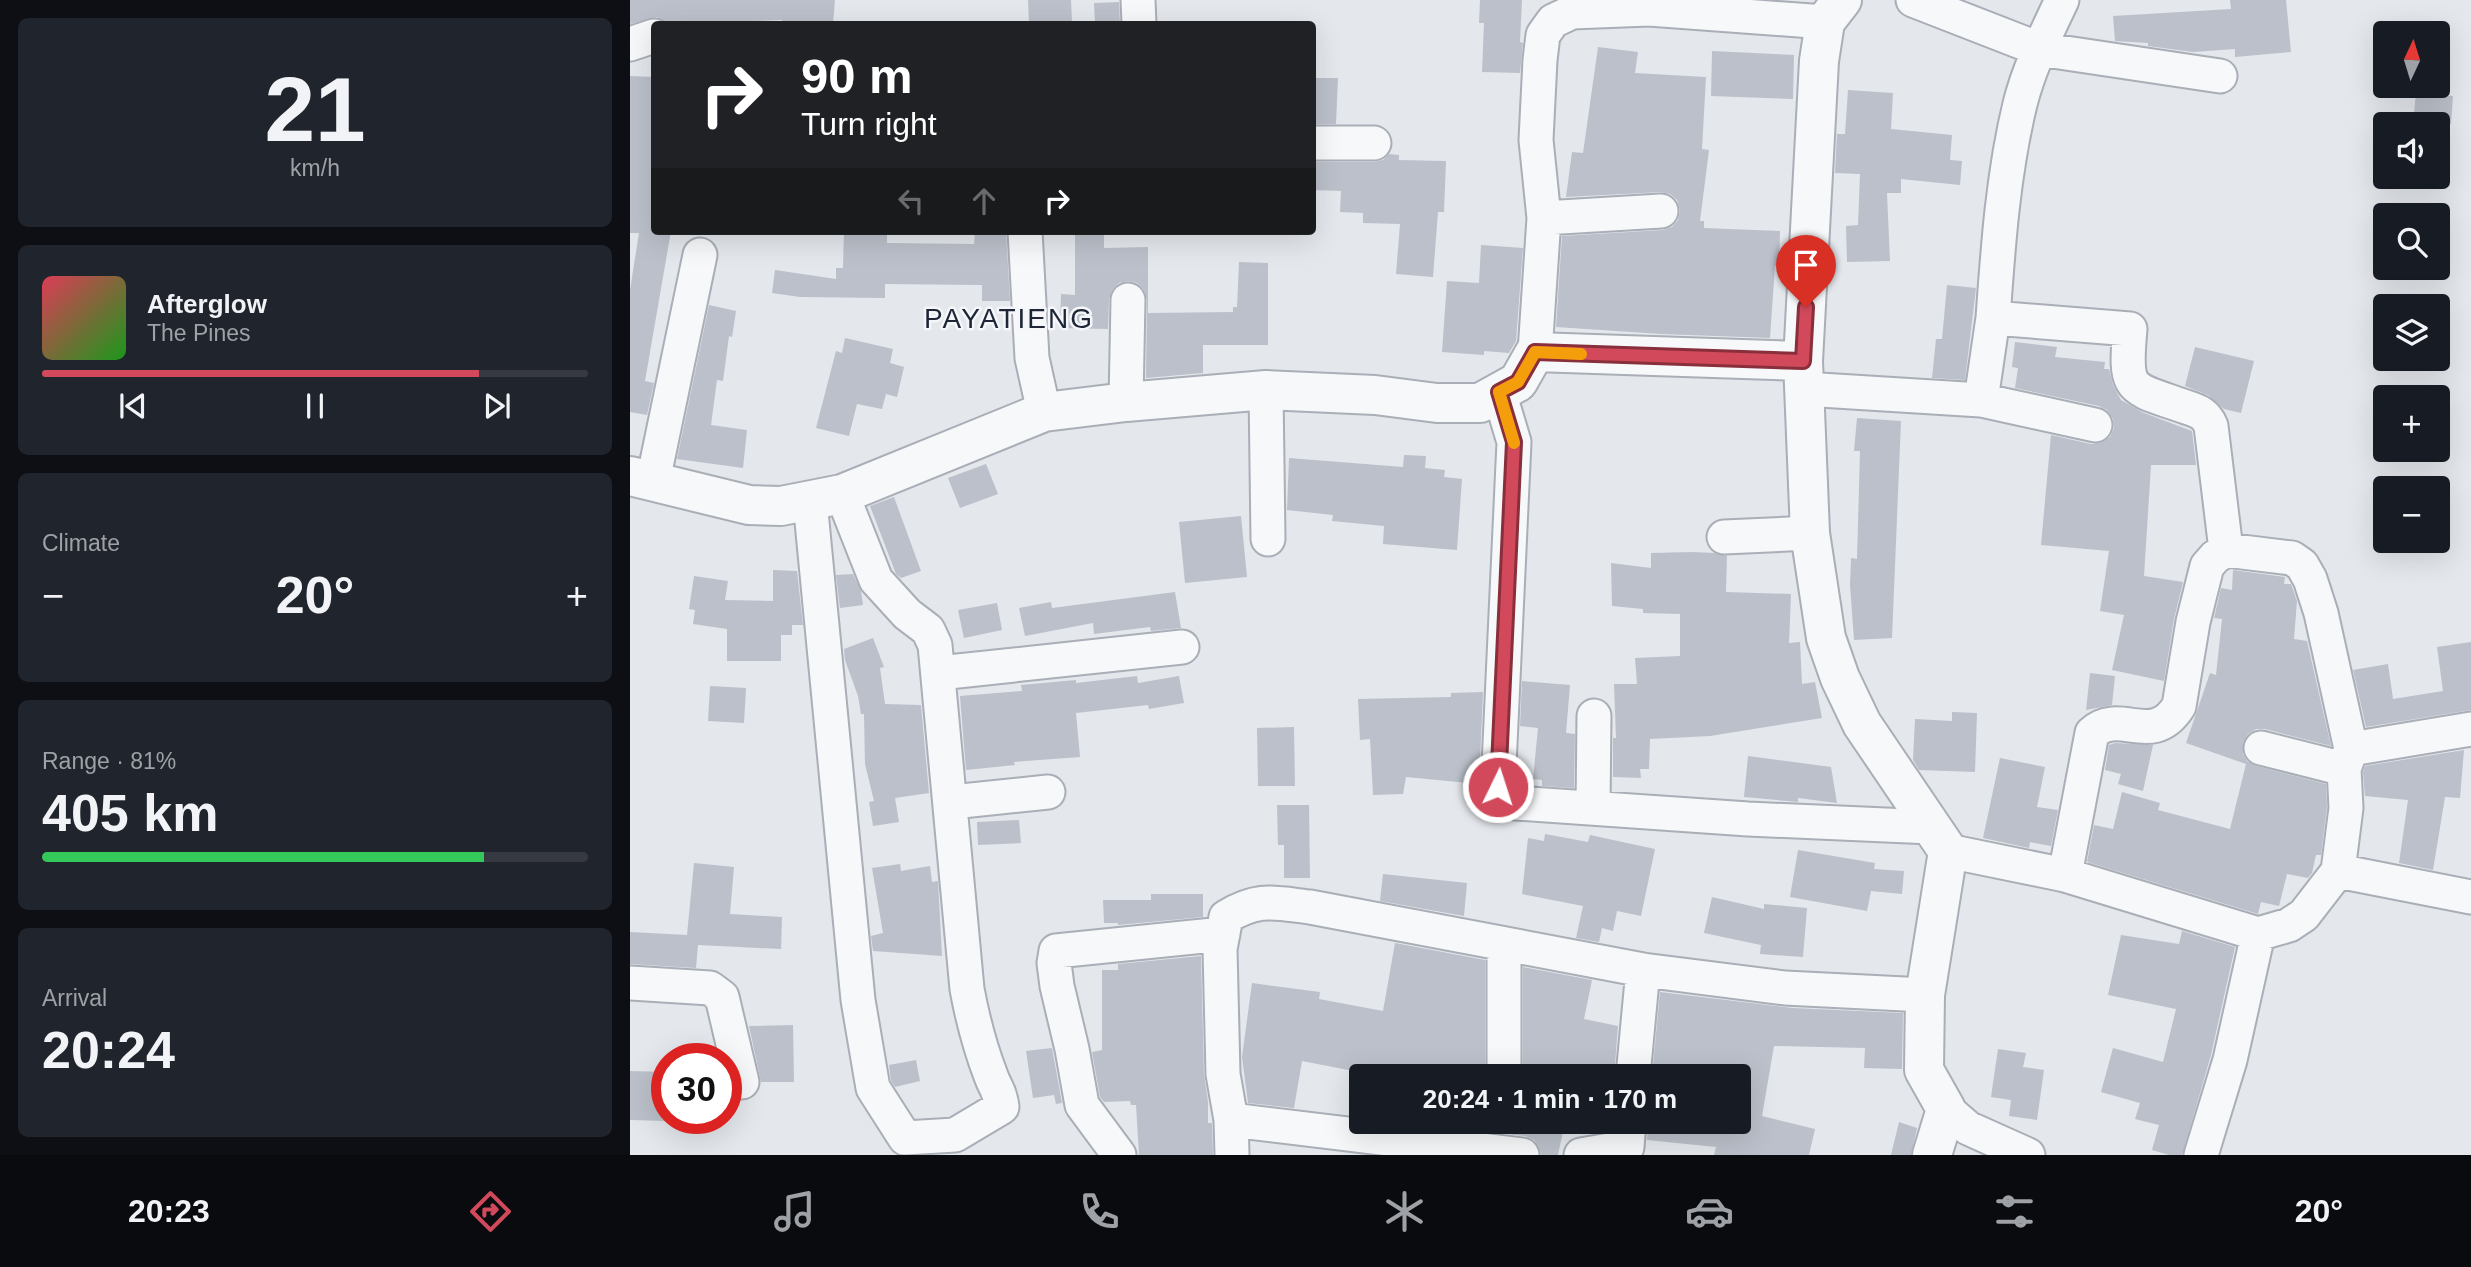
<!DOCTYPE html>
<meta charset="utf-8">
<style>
body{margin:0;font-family:Helvetica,sans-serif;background:#20242c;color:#f1f3f6;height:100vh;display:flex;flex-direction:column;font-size:26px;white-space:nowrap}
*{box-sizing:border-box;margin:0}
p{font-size:23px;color:#9ea1a6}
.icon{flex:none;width:38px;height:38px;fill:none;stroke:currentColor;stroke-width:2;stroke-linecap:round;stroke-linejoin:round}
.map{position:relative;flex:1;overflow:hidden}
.drawer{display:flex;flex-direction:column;gap:18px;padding:18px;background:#0d0f14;width:630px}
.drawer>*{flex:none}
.top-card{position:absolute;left:21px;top:21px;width:665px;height:214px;border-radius:7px;box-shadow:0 7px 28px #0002;background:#202124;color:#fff;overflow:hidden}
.needle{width:46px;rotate:4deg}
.buttons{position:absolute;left:1743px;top:21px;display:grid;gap:14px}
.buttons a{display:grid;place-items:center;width:77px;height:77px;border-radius:7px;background:#171b24;box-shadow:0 7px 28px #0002;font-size:35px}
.speed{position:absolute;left:21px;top:1043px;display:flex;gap:14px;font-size:35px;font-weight:700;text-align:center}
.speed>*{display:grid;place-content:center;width:91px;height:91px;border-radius:50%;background:#171b24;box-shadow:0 7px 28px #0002;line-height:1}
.speed .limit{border:10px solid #d22;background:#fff;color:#111}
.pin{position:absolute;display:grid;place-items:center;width:60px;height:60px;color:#fff;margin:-72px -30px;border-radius:50% 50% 50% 0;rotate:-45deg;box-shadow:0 0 7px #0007}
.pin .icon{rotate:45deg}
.me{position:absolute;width:77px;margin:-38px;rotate:4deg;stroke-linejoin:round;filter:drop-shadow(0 0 5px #0008)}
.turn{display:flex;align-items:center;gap:24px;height:147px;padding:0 35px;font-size:32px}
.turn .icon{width:91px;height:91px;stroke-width:2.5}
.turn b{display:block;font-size:49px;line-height:60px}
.lanes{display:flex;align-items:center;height:66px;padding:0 35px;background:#0003;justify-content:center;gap:35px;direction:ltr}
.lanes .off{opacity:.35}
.big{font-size:52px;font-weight:600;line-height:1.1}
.drawer .tile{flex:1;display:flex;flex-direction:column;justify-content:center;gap:10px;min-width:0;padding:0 24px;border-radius:10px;background:#20242c}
.drawer .dial{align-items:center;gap:0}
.dial b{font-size:91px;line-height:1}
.song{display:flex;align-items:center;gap:21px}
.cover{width:84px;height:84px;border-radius:10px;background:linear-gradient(135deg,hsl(350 70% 55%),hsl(120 70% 35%))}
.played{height:7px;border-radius:4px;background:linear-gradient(90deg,#d1495b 80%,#363941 80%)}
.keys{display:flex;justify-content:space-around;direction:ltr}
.heat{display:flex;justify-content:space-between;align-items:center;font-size:38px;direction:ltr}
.charge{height:10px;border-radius:5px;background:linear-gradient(90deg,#34c759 81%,#363941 0)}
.trip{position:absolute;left:719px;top:1064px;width:402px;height:70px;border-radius:7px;background:#171b24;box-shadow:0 7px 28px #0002;font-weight:600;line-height:70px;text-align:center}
.tab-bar{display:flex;height:112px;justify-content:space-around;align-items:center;background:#090b0e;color:#9ea1a6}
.tab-bar .icon{width:49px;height:49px}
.tab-bar .active{color:#d1495b}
.tab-bar b{font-size:32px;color:#f1f3f6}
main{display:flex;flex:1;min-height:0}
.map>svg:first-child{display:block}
.building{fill:#bbc0ca}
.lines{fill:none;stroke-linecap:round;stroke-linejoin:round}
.minor-casing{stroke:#a9aeb7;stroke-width:37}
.tertiary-casing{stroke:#a9aeb7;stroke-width:42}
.minor{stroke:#f7f8fa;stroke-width:33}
.tertiary{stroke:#f7f8fa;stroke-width:38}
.route-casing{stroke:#882f3b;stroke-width:18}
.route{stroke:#d1495b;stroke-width:12}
.slow{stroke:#f59e0b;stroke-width:12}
.labels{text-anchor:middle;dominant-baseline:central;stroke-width:5;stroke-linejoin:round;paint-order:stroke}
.quarter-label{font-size:28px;letter-spacing:2px;fill:#1d2536;stroke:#f4f6f9}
</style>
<main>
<section class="drawer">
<div class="tile dial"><b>21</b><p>km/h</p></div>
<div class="tile">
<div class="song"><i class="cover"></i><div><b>Afterglow</b><p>The Pines</p></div></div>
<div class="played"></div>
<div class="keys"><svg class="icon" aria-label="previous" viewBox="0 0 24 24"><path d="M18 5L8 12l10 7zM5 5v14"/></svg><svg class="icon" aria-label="pause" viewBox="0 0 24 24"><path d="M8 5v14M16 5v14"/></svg><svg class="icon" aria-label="next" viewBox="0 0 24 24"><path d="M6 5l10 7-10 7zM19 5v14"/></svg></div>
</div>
<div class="tile"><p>Climate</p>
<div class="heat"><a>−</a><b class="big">20°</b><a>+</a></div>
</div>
<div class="tile"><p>Range · 81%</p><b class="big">405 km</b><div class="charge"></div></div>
<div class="tile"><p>Arrival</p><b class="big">20:24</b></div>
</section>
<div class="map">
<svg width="1841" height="1155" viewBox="0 0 1841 1155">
<rect width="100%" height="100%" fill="#e4e7ec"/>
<path class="building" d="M0,0h205l-2,24h-52l1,-4 -113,4 -12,-7 -27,7z
M398,0h43l1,22 -43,2z
M850,0h42l-2,42 3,1 -3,30 -38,-1 2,-49h-5z
M1600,0h56l5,52 -56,5v-8l-42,3 -45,-6v-3l-33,-2 -2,-25 118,-7z
M489,2l1,22h-25l-1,-21z
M968,47l40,5 -3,21 71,4 -4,72 7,1 -9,71h4v7l76,3 -1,35h-4l-5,72 -109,-4 -105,-7 6,-91 101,-6 9,-3 6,-7 2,-9 -3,-11 -7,-6 -9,-2 -95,5 6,-45 11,1z
M1082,51l82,4 -1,44 -82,-3z
M0,76l24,1v154h17l-26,150 9,2 -7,32 -17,-3v-122l9,-57h-9z
M682,78h26l-2,46h-24z
M1218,90l45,3 -2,36 61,6 -2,25 12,1 -2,24 -59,-6v14h-14l3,68 -43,1 -1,-36 12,-1 2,-51 -25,-1 2,-39h8z
M1786,93l37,3 -2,28h-38z
M759,154l10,1v5l47,1 -2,51h-6l-5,65 -37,-3 4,-50 -37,-1v-10l-23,-1 1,-21 -29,-1v-28h62l9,-2z
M214,231h43v12l87,1 1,-13h31l4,70h-28v-16l-97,-1v14l-85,-1 -28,-4 3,-23 61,9v-11h7z
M445,231h29v17l44,-1v66l85,-1v-5h4l2,-45 29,1v82h-65v28l-57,5 1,-78 -3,-10 -7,-7 -9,-2 -9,2 -7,7 -3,10 -1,29 -48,-1 1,-34 14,1z
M851,245l42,3 -7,93 -7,12 -25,-2v4l-42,-3 5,-71 32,2z
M1317,285l29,3 -11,92 -33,-2 4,-39h6z
M79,305l27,6 -4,26 -3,-1 -6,45 -6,-1 -6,45 36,5 -4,38 -66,-9z
M215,338l48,11 -3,14 14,4 -7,30 -11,-3 -4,15 -25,-5 -8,32 -33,-8 20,-77 6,2z
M1385,342l42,5 -2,10 50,5 -1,7h5l4,16 8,15 23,13 48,18 4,34h-45l-7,111 39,6 -9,37 -10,62 -52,-11 12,-55 -24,-4 9,-60 -68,-6 10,-110 40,9 9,-1 10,-6 4,-9 -1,-9 -6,-9 -8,-4 -84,-18 3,-20 -6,-1z
M1565,347l59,14 -13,52 -17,-4 -16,-14 -23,-9z
M1227,418l44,3 -9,217 -38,2 -4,-55 1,-27 6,1 3,-108h-6z
M774,455l22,1 -1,12 20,2 -1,7 18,2 -5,71 -74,-6 1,-18 -52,-5 1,-6 -46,-5 2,-52 114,9z
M356,464l12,30 -38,14 -12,-30z
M264,497l27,74 -20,7 -5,-4 -26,-68z
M611,516l6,61 -62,6 -6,-61z
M1062,552l22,1 13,3 -1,36 65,2 -2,49 11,-1 2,42 13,-2 7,36 -112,18 -60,3 -1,30h-9l1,9 -28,-1v-39h3l-2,-54h23l-2,-26 45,-2v-42l-37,-1v-4l-31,-3 -1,-43 40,5v-15z
M143,570l24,1 6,54h-11v10h-11v26h-54v-32l-34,-5 2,-14 -6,-1 5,-33 34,5 -3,19 48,1z
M1603,570l52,7 -1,7h7l1,3 5,14 -3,38 13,2 24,105 -66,-17h-9l-8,5 -5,9v11l4,7 9,5 70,18 1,23 -6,48h-5l-4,18 -4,5 -21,-4 -8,32 -18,-4 -3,12 -171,-52 7,-37 19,4 9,-37 38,11 -2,7 72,19 16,-65 -60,-21 24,-70 6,2 6,-56 -8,-1 7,-30 11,2z
M223,574l8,17 2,14 -23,3 -4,-33z
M545,592l6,36 -30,3 -1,-4 -56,7 -1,-11 -68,13 -6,-28 32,-6 1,6z
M367,603l5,27 -38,8 -6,-28z
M243,638l11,29 -4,1 5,36 36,1 8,88 -34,5 4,24 -26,4 -4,-24 5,-1 -9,-37 -1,-50h-3l-3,-18 -13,-36 -1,-11z
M1841,642v68l-105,17 -13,-57 35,-6 5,35 50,-8 -6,-44z
M1460,673l25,3 -3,29 -26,5z
M507,676l1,7 41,-7 5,27 -35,6 -1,-4 -72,8 4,44 -66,5 1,3 -49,5 -6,-74 62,-5 -1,-6 55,-5v3z
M892,681l48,4 -4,48 9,1 -1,54 -32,-2v-6l-9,-1 5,-51 -18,-2z
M80,686l36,2 -2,35 -36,-2z
M853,692l-4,92 -73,-7 -3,17 -30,1 -3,-56 -10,1 -2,-41 93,-2v-4z
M1322,712l25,1 -2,59 -56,-2 -6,-10 2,-41 37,2z
M664,727l1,59h-37l-1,-58z
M1485,743l38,2 -10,46 -25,-7 3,-10 -16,-4 4,-25z
M1834,750l-4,48 -15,-1 -12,73 -34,-7 9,-63 -43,-4 -2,-24 2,-6z
M1118,756l83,11 6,36 -39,-5v4l-54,-5z
M1370,758l45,9 -8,40 21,3 -7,36 -21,-4 -1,6 -46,-10z
M647,805h32l1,73h-26v-33h-6z
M389,820l2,23 -43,2 -1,-23z
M915,834l43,8 2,-7 65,14 -14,67 -24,-5 -4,20 -11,-3 -3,14 -23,-4 7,-32 -61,-12 6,-56 16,3z
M1168,850l77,13 -1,6 30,2 -2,23 -31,-3 -4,20 -77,-14z
M64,863l40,4 -4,47 52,3 -1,32 -83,-4 -2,23 -66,-4v-32l57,3z
M270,864l1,7 29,-5 2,16 6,-1 4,75 -69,-5 -2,-15 12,-3 -11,-65z
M753,874l84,9 -3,33 -84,-15z
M521,894h52v23l-85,8v-2h-14l-1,-23h48z
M1082,897l52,12v-5l43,4 -4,49 -43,-3 1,-9 -57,-12z
M1552,931l53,16 -24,108 -29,100h-13l-17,-5 7,-25 -24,-6 5,-16 -39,-11 12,-44 50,14 13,-53 -68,-14 13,-60 58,9z
M765,943l90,17v116h-106l-77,-15 -8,47 -46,-5 -6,-46 10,-74 68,9 -1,7 64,12z
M571,956l3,118 4,28v21h4l1,32h-74l-3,-50h-5l-1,-4 -26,1 -4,-5 -8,-45 10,-2v-80h16v-6z
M893,967l69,13 -8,39 34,7 -4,50 -91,-1z
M1030,992l133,16 110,5 -1,56 -38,-1 1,-20 -91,-2 -12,70 53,13 -6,26h-95l2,-8 -69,-7 1,-18h92v-50l-49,-6v10h-39z
M163,1025l1,57h-33l-12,-56z
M422,1048l10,55 -6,1 -2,-9 -21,3 -7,-47z
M1368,1049l28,4 -3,14 21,3 -7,50 -28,-4 2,-16 -20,-3z
M286,1060l4,21 -25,6 -4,-6 -2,-16z
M0,1071l37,1v49l-37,-1z
M803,1122h132l-7,33h-17l-2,-8 -5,-7 -9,-4 -93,-11z
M1269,1122l18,6 -6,27h-20z"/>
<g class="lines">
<defs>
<path id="minor" d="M508,0l1,24
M1283,0l126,49 181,27
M0,44l24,-8
M682,143h62
M914,218l117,-7
M395,231l7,127 12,54
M1363,318c5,-71 10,-144 27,-214 9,-36 26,-70 42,-104
M905,352l9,-134 -8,-78 4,-80 3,-25 10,-14 19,-9 77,-3 176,13
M1174,389l177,11 114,25
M636,390l2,149
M869,392l15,50 -16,345 4,10 14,6 232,16 183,8
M1351,400l12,-82 137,11c-6,64 -1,58 56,78 13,4 20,7 25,19l15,124
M496,402l2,-102
M23,481l47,-226
M180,501l48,499 15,88 32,50 50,-3 47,-28c-2,-17 -6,-17 -11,-31 -10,-26 -19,-60 -24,-87l-32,-344 -7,-15 -21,-16 -31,-34 -34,-86
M1094,537l86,-4
M309,673l243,-26
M1721,749l120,-20
M322,802l96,-10
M963,808l1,-92
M1318,851l117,24 193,59 31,-9 15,-10 34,-44 133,26
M1708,871l8,-63 -2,-39
M1435,875l27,-142c28,-26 60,16 87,-27l14,-84 14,-56 8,-9 11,-7 66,8 10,7 8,14 11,34 30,136 -7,20 -83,-21
M0,983l80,5 12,9 20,85
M874,1076v-132
M1003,1076l10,-106
M1316,1109l22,19 60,27
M601,1120l291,35
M489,1155l-37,-50 -10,-56 -15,-63 -3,-23 2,-12 167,-17
M602,1155l-1,-35 -8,-46 -3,-125 6,-32c33,-20 48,-14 84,-10l333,63 142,18 140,7
M951,1155l46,-8 2,-25
M1571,1155l29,-95 28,-126"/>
<path id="tertiary" d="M1212,0l-17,22 -6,39 -16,300 7,172 16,105 14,40 22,46 86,127 -23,144 -1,75 22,39 -14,46
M0,476l119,29 32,1 61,-12 202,-82 82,-10 140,-12 109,5 62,8h43l38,-21 17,-30 268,9"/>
</defs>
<use href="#minor" class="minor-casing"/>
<use href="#tertiary" class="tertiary-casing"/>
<use href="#minor" class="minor"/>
<use href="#tertiary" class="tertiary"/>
</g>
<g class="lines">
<defs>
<path id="route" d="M868,787l16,-345 -15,-50 19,-10 17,-30 268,9 3,-54"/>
</defs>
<use href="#route" class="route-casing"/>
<use href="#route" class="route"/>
<path class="slow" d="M884,443l-15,-51 19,-10 17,-30 46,2"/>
</g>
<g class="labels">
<g class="quarter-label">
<text x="379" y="318">PAYATIENG</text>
</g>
</g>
</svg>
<div class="buttons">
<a><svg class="needle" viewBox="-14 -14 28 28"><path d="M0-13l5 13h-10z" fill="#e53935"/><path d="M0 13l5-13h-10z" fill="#9ea1a6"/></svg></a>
<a><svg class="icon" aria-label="sound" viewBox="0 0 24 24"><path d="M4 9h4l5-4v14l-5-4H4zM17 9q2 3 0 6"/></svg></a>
<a><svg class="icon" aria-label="search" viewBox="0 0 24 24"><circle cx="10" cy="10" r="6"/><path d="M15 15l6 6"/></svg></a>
<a><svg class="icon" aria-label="layers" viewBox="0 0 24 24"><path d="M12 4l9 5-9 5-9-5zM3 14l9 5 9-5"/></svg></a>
<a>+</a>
<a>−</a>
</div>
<div class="speed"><div class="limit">30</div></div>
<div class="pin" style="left:1176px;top:307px;background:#d93025"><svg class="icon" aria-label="arrive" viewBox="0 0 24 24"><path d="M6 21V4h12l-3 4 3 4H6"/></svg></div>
<svg class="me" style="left:868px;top:787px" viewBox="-20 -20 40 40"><circle r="17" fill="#d1495b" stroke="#fff" stroke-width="3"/><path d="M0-11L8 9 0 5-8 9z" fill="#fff"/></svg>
<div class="trip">20:24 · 1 min · 170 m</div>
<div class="top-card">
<div class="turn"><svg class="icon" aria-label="right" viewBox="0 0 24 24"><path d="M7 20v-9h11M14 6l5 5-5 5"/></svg><div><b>90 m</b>Turn right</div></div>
<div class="lanes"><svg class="icon off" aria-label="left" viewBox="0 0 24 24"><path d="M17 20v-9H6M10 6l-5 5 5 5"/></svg><svg class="icon off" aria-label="ahead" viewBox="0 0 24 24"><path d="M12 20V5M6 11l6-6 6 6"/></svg><svg class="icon" aria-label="right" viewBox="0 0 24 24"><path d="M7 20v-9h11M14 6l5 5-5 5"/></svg></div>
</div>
</div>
</main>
<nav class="tab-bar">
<b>20:23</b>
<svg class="icon active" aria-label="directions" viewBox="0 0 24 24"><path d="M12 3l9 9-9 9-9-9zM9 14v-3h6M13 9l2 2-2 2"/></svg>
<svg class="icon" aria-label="music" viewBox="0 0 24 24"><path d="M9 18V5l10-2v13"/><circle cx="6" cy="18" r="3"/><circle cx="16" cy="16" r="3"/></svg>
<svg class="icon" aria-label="phone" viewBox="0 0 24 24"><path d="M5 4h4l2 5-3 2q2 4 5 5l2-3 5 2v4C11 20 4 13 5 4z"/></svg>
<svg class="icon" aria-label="climate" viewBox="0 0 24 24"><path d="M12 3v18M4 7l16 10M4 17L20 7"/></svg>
<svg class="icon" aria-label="car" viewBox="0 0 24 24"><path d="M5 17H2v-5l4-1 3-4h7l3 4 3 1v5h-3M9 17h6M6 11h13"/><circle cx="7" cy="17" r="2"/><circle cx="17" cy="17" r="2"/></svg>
<svg class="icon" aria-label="filters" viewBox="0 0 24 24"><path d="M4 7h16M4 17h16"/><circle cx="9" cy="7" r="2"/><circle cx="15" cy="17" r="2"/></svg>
<b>20°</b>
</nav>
